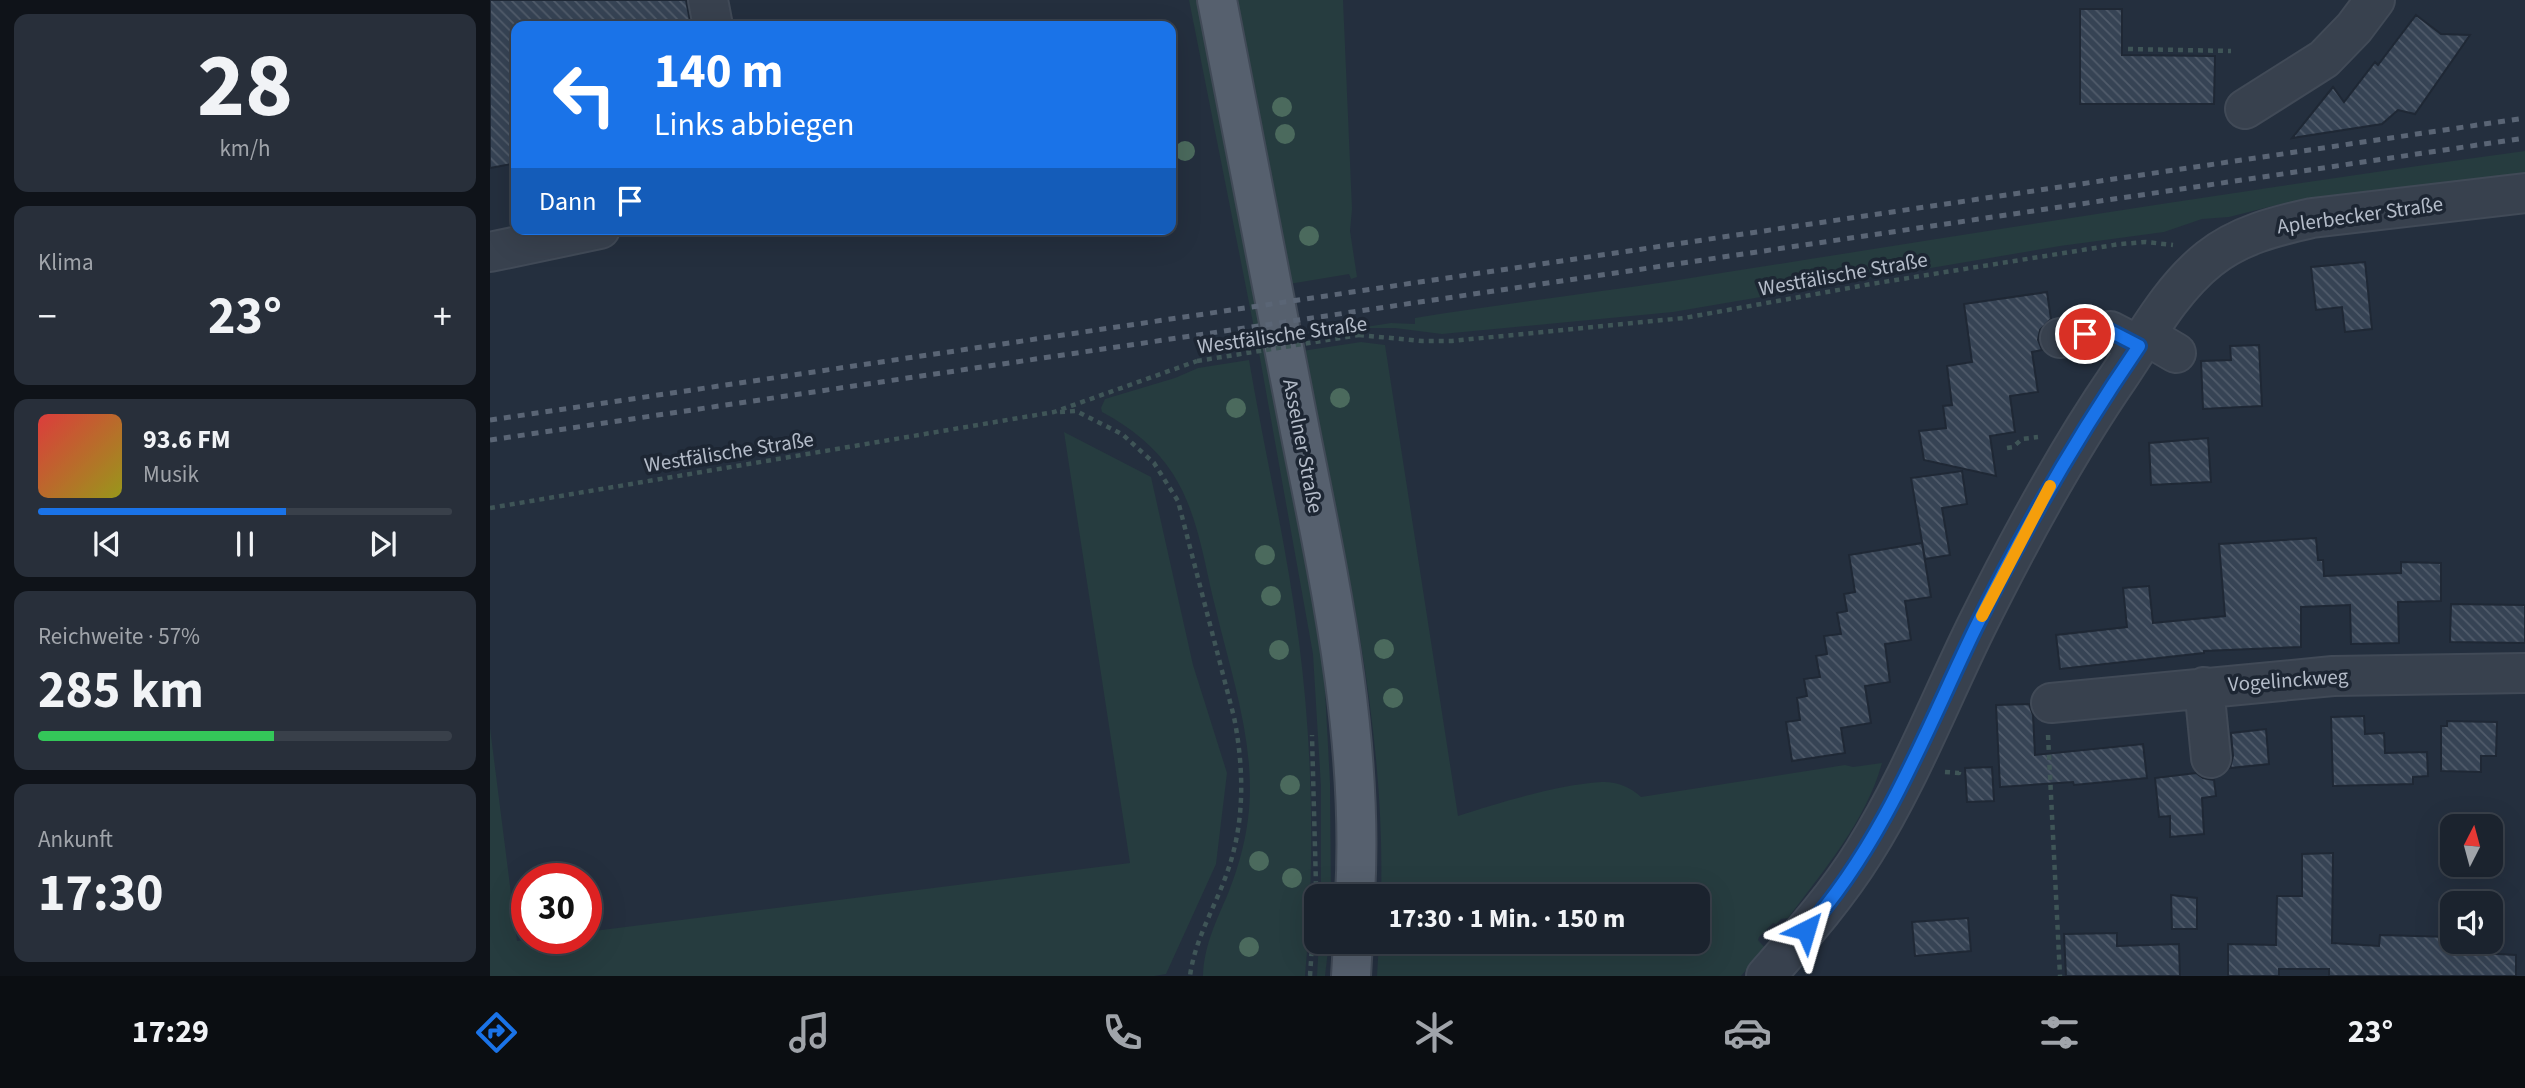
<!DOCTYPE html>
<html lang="de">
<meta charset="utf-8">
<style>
body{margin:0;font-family:"Source Sans 3",sans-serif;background:#282f3a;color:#f1f3f6;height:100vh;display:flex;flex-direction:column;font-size:26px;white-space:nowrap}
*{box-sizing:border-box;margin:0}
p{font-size:23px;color:#a0a4aa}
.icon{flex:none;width:38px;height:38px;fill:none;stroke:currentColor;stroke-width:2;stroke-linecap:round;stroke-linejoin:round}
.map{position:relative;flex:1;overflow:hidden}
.drawer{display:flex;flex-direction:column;gap:14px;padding:14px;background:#0f1319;width:490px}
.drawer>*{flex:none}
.banner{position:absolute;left:21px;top:21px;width:665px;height:214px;border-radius:14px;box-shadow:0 7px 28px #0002,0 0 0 2px #39404a;background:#1a73e8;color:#fff;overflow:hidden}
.needle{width:46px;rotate:6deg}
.buttons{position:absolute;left:1950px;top:814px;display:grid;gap:14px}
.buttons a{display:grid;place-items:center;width:63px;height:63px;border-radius:14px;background:#1b232e;box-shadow:0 7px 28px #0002,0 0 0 2px #39404a;font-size:35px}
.speed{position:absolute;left:21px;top:863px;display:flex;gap:14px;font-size:35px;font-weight:700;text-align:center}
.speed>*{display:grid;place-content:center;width:91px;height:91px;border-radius:50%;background:#1b232e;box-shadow:0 7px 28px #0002,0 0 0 2px #39404a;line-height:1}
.speed .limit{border:10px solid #d22;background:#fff;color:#111}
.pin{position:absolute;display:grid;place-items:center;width:60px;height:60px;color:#fff;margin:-30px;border:4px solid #fff;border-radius:50%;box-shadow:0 2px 7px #0007}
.me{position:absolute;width:77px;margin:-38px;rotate:40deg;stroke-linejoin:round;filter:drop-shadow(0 0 5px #0008)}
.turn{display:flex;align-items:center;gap:24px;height:147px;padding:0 28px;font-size:32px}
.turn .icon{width:91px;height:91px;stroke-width:2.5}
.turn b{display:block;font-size:49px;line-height:60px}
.then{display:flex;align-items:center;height:66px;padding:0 28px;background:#0003;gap:14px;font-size:26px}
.big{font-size:52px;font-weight:700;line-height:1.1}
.drawer .widget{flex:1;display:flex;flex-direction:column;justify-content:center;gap:10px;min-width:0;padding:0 24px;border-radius:14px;background:#282f3a}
.drawer .dial{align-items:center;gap:0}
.dial b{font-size:91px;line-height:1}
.song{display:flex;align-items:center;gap:21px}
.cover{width:84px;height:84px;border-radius:10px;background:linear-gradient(135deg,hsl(0 70% 55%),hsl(60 70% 35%))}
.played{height:7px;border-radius:4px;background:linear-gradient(90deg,#1a73e8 60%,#39404a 60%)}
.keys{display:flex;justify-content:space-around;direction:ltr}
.heat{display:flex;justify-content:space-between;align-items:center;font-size:38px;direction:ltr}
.charge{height:10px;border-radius:5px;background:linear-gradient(90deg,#34c759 57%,#39404a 0)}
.trip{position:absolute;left:814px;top:884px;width:406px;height:70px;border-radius:14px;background:#1b232e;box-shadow:0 7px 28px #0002,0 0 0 2px #39404a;font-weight:700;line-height:70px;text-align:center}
.menu{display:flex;height:112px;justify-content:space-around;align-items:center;background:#0b0e12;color:#a0a4aa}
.menu .icon{width:49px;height:49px}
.menu .current{color:#1a73e8}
.menu b{font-size:32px;color:#f1f3f6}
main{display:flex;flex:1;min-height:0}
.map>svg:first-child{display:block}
.grass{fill:#263c3f}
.building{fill:url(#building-back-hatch);stroke:#1f2835;stroke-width:2}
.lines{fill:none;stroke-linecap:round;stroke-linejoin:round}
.minor-casing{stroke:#414a57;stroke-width:42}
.major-casing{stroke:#414a57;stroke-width:42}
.path{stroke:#3f5557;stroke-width:4.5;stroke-dasharray:5 5;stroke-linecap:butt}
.minor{stroke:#38414e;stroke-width:38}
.major{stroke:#56606e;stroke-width:38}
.rail{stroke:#5a6575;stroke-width:5;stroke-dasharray:7 7;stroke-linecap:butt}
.path-bridge{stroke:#3f5557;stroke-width:4.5;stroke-dasharray:5 5;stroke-linecap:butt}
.tree{fill:#4b6a5d}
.route-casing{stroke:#114b97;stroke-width:18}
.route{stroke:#1a73e8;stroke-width:12}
.slow{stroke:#f59e0b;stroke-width:12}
.labels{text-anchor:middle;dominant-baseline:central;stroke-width:7;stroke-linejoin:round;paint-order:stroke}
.street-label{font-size:21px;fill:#b4bcc9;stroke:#1d2633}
</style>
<main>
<section class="drawer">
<div class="widget dial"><b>28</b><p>km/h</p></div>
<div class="widget"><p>Klima</p>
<div class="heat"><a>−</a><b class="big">23°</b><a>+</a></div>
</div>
<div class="widget">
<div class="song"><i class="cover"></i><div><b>93.6 FM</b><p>Musik</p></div></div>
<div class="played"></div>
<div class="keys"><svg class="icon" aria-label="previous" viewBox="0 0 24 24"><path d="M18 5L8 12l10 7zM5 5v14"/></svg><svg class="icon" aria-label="pause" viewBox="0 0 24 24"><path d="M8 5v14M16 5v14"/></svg><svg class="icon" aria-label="next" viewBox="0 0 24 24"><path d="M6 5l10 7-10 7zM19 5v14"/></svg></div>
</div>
<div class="widget"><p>Reichweite · 57%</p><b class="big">285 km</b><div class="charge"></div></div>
<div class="widget"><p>Ankunft</p><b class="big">17:30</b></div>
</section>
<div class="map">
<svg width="2035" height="976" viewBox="0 0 2035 976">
<defs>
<pattern id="building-back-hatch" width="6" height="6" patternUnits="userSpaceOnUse" patternTransform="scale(1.75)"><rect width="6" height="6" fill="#364354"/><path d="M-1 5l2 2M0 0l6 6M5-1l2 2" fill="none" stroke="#515c6b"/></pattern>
</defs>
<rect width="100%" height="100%" fill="#242f3e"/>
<path class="grass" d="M699,0h10l108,556 17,115 6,112 1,113h-10v-109l-8,-133 -53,-296z
M744,0h109l9,209 -2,22 7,46 -6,2 -2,-5 -60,10z
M2035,151v24l-244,29 -52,13 -27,2 -38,13 -104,14 -387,66 -231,22 -47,-6h-36l32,-5 24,1v-6c85,-14 171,-24 257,-37 284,-45 568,-91 853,-130z
M871,342l24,3 73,471c43,-14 99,-31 143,-34 14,-1 30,5 40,15l204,-32 8,2 29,-4c-16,58 -59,108 -94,155l-7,1 -5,5 -3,-1 -14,14 -1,3 7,8 -24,28h-364l2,-34h319v-46h-317c5,-184 -42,-365 -79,-545z
M759,360c16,94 38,187 50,282 14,108 16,226 6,334h-102c1,-32 14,-56 26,-85 9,-23 16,-48 19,-72 9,-71 -16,-141 -32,-209 -12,-46 -17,-95 -43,-136 -17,-27 -43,-47 -71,-62l-1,-4 4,-9 70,-21 23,-10z
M574,432l87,45 42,188 34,108 -11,91 -50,110 -12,2h-664v-248l27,213 23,-3h46v-6l544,-69z
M829,942h10l-4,34h-8z"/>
<path class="building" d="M0,0h196l5,26h-175v137l-26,5z
M1590,9h42v46l93,1 -1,48h-134z
M1926,15l25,19 29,1 -55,79 -17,-4 -16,14 -90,14 41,-51 11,15 31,-40 3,3z
M1875,262l7,67 -27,3 -3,-25 -26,3 -5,-43z
M1557,292l4,27 -11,11 -2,10 4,10 -10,2 6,40 -28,4 5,36 -25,4 6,40 -72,-16 -5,-29 27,-3 -3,-22 9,-1 -5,-39 25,-4 -8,-58z
M1769,345l3,61 -59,3 -2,-48 30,-1 -1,-14z
M1718,438l3,44 -60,3 -2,-42z
M1472,471l5,33 -25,4 8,47 -25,4 -14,-81z
M1826,538l2,22h5l1,16 77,-3v-11l40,1v38l-43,1 1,41 -48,1 -1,-39 -49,2v40l-97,4v2l-144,16 -4,-34 71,-8 -4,-39 26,-2 4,37 72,-7 -6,-72z
M1432,543l9,54 -26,4 6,39 -26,4 5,38 -25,4 6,37 -30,5 4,25 -53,8 -6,-39 14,-2 -3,-22 10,-2 -3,-17 16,-2 -4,-21 11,-2 -3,-18 17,-2 -4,-21 10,-2 -3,-17 11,-2 -6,-37z
M1961,604l74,1v38l-75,-1z
M1539,704l4,11 2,40 108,-11 4,34 -73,7 -1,-3 -73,5 -4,-82z
M1874,716l1,18 19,-1 1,20 42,-1 1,24 -15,1v7l-80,2 -2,-69z
M1957,721l50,1 -1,34h-15v16l-40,-1v-45h6z
M1776,729l3,35 -39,4 3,-12 -2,-23z
M1502,767l2,34 -27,1 -2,-34z
M1706,773l7,5 11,2 2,16 -14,2 2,36 -34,3v-21l-11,1 -4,-39z
M1843,853l-1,90 47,3 1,-11 72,2v5h12l-1,10 53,3v21h-187v-7h-50v7h-51v-32l48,1 1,-49h25v-42z
M1681,895l26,3v31h-25z
M1478,918l3,33 -56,5 -3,-34z
M1627,933v13l62,-2 1,32h-114l-2,-42z"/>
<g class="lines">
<defs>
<path id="minor" d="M218,0l5,26
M1755,109l79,-50 30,-31 21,-28
M0,252l110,-23
M1657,336l29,17
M1570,338l50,-7 29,15
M1714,687l7,71
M1561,703l282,-27 192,-3
M1276,976c35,-40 70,-79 98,-124 44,-70 75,-149 111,-223 43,-87 89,-173 144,-253 27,-40 52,-87 90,-117 30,-24 67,-33 103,-41l213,-25"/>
<path id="major" d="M727,0c28,145 56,290 84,436 30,151 63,305 54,460
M861,976l2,-34"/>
</defs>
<use href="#minor" class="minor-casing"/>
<use href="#major" class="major-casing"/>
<path class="path" d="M1638,49l103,2
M869,335l63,6h30l232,-23 187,-34 249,-40 26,-2 27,3
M570,412l16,-1 46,23 32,29 24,38 56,216c10,51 11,104 -6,153 -12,36 -33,68 -38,106
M1517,448l6,-1 9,-8 16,-2
M0,508l564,-96 143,-51
M1558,735l12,241
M1455,772l14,1v-3
M820,976l6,-90 -4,-151"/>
<use href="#minor" class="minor"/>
<use href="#major" class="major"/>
<path class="rail" d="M0,420l2035,-302
M0,440l2035,-302"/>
<path class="path-bridge" d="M707,361l162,-26"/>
</g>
<g class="tree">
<circle cx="792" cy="107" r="10"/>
<circle cx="795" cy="134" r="10"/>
<circle cx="695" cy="151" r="10"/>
<circle cx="819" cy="236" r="10"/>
<circle cx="850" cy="398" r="10"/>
<circle cx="746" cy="408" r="10"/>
<circle cx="775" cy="555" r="10"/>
<circle cx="781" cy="596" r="10"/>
<circle cx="894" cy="649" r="10"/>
<circle cx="789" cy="650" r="10"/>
<circle cx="903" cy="698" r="10"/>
<circle cx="800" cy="785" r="10"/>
<circle cx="769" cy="861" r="10"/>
<circle cx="802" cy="878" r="10"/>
<circle cx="759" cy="947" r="10"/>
</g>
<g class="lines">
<defs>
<path id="route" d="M1316,930c77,-86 119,-197 168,-299 49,-101 102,-193 165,-285l-29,-15 -25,3"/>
</defs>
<use href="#route" class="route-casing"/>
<use href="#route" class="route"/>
<path class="slow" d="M1492,616l68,-130"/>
</g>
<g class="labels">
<g class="street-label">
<text transform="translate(1870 215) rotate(-8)">Aplerbecker Straße</text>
<text transform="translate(1353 274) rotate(-10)">Westfälische Straße</text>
<text transform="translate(792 335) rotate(-8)">Westfälische Straße</text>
<text transform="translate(813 446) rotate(79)">Asselner Straße</text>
<text transform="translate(239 452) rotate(-9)">Westfälische Straße</text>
<text transform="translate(1798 680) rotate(-4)">Vogelinckweg</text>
</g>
</g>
</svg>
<div class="buttons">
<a><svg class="needle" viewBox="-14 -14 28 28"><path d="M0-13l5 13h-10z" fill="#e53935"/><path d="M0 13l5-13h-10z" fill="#a0a4aa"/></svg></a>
<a><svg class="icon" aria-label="sound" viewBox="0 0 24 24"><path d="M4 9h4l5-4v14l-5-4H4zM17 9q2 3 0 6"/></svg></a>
</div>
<div class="speed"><div class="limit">30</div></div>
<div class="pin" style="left:1595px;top:334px;background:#d93025"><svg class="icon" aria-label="arrive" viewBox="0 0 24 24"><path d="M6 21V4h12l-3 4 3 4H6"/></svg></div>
<svg class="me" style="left:1316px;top:930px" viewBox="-20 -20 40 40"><path d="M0-17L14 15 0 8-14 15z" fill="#1a73e8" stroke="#fff" stroke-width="4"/></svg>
<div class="trip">17:30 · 1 Min. · 150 m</div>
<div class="banner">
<div class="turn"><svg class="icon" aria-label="left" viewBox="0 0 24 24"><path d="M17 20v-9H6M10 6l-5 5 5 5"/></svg><div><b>140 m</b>Links abbiegen</div></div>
<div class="then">Dann<svg class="icon" aria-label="arrive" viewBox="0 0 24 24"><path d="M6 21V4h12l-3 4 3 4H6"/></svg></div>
</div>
</div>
</main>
<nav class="menu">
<b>17:29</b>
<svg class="icon current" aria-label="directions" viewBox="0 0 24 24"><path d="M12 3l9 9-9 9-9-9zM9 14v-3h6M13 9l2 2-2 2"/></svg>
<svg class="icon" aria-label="music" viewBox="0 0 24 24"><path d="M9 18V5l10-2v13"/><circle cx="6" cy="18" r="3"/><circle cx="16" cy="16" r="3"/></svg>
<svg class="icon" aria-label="phone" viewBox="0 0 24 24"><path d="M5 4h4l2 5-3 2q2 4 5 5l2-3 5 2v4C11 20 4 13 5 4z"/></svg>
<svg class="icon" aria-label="climate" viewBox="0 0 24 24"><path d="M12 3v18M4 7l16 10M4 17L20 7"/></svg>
<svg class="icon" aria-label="car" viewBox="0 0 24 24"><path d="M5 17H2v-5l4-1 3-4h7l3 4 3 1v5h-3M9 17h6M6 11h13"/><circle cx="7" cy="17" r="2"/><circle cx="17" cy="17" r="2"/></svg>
<svg class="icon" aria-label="filters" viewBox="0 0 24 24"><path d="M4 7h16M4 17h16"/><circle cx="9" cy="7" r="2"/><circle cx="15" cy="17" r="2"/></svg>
<b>23°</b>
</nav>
